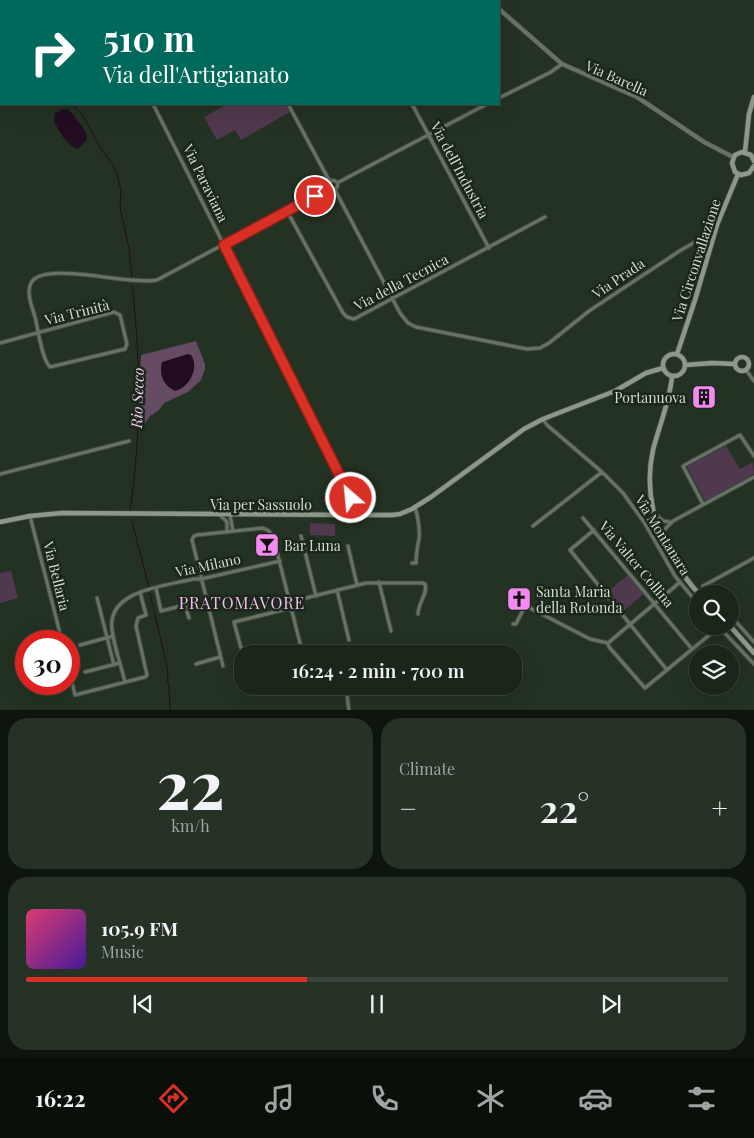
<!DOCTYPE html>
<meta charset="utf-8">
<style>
body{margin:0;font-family:"Playfair Display",serif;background:#273227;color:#f1f3f6;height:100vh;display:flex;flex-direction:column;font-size:19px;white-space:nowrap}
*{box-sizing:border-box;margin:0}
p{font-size:16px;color:#9fa5a2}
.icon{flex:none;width:28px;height:28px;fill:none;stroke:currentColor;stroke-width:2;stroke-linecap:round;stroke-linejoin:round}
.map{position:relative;height:710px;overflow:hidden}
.sheet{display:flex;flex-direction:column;gap:8px;padding:8px;background:#0e150e;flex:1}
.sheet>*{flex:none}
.guide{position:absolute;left:0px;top:0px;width:500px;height:105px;box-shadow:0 5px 20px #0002,0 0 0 1px #384339;background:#00695c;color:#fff;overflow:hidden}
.tools{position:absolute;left:689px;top:585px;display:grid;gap:10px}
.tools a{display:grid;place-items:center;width:50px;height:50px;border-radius:50%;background:#1a261a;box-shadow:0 5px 20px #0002,0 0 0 1px #384339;font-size:25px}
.speed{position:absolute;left:15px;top:630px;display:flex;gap:10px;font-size:25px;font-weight:700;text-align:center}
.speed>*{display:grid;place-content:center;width:65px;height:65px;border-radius:50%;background:#1a261a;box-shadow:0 5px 20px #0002,0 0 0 1px #384339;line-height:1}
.speed .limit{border:8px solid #d22;background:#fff;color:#111}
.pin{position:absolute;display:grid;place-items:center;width:42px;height:42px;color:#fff;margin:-21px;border:2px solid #fff;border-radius:50%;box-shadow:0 1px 5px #0007}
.me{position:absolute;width:55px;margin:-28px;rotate:333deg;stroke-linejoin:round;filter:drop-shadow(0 0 4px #0008)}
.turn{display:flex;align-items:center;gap:18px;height:105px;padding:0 20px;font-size:22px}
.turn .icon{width:65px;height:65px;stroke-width:2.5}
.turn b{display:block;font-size:35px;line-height:42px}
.big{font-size:38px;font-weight:600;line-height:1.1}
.sheet .widget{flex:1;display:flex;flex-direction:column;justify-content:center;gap:8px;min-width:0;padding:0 18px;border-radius:20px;background:#273227}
.sheet .dial{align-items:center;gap:0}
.dial b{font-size:65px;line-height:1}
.song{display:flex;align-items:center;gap:15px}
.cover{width:60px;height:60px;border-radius:8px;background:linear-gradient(135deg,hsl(340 70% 55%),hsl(260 70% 35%))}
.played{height:5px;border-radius:2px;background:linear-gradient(90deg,#d93025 40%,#384339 40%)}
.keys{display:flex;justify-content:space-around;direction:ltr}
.heat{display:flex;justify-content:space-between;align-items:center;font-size:28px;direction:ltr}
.sheet .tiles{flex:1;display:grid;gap:8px;grid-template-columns:1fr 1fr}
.widget:last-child{grid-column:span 2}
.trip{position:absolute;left:234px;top:645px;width:288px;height:50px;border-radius:20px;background:#1a261a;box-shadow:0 5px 20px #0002,0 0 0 1px #384339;font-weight:600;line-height:50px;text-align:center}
.dock{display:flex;height:80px;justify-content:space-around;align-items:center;background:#0a0f0a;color:#9fa5a2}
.dock .icon{width:35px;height:35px}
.dock .on{color:#d93025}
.dock b{font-size:22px;color:#f1f3f6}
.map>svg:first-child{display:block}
.green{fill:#50394e}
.forest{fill:#654b64}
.water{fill:#230d22}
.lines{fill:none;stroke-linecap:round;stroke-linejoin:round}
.stream{stroke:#230d22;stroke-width:1}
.minor-casing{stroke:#3f4d3e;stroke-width:5}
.tertiary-casing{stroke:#3f4d3e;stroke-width:5.5}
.secondary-casing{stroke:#3f4d3e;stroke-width:6}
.minor{stroke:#6a7169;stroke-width:3}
.tertiary{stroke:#6a7169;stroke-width:4}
.secondary{stroke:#8b988a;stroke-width:4.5}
.route-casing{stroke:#8d1f18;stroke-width:12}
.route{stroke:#d93025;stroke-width:9}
.labels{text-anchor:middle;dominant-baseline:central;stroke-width:5;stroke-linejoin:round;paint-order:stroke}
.street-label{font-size:14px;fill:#d3ddd2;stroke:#192819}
.poi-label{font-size:14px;fill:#d3ddd2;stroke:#192819;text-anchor:start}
.water-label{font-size:15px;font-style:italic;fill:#f9c7f5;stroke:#192819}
.quarter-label{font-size:16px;letter-spacing:1px;fill:#f9bcf4;stroke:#192819}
</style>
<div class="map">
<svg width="754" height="711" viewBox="0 0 754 711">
<rect width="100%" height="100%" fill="#233222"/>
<path class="green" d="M225,104h60l5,8 -49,28 -6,-10 -18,10 -13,-23 22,-12z
M726,446l14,23 13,-7 1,12 -49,27 -18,-34z
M310,523l25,1v12l-25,-1z
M11,571l7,27 -18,5v-30z
M628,575l16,19 -22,18 -16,-19z"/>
<path class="forest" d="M196,341l9,23v5l-4,11 -13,12 -24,11 -5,7 -9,6 -5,7 -7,5 3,-73z"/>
<path class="water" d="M62,109h5l4,3 12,16 4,7v5l-9,9c-10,-2 -20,-19 -24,-28l1,-8z
M188,354l3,1c9,13 -2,33 -16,36 -12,-6 -16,-16 -13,-29z"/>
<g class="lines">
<path class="stream" d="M0,6l1,2
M72,104l12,13 17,32 12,16 4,10 4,15 -1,18 9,40 3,30
M130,511c11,-74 11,-151 2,-225
M132,522l17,65
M150,593l17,74 1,9 -1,4 2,5 1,26"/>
<defs>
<path id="minor" d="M94,0v1
M357,0v1
M499,98l52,-26 11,-8
M153,104l198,394 3,17
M288,104l42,78
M412,104l77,144
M328.5 185a4.5 4.5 0 1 1 9 0a4.5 4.5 0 1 1-9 0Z
M337,183l150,-79
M335,190l65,123 8,10 8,4 111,22 13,-1 9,-5 40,-32 92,-61 18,-10 14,-1
M287,211l56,102 4,4 7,2 191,-102
M0,343l114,-31 6,3 7,29 -2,5 -75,18c-8,-7 -12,-38 -15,-50 -3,-10 -9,-24 -4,-34 12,-23 100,3 126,-3l172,-92
M746,370l8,11
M543,419l4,6 55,47 21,21 21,29 31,54 23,28
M0,474l129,-33
M703,504l-20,-38 57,-31 14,21
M220,515l7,7v10
M230,515l3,16
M656,515l7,6 7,1
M30,516l32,125
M583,518l109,131
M533,526l69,-54
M594,530l-24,20 97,120
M301,536l15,60
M663,536v-5l10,-10 81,-44
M348,546l9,39
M412,563h4c0,-9 1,-12 2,-19 3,-9 0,-28 -3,-37
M379,582l12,49
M679,583l-71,60 1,4 36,41 74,-61
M156,588l5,23 24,-6 4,13
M337,590l12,50
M710,594l-7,-8 51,-28
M97,598l17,67
M290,602l76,-19h56l3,1c3,10 -7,19 -7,30
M730,615l24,27
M513,624h3l8,-16 4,-1 62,32 18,4
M719,627l35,37
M80,645l33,-9
M241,648l-7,-26 57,-14
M196,664l24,-7
M223,666l-31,-126 2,-4 3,-1 66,-7 6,3 5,9 28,111 2,3
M69,669l6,26 70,-18 2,-2 -11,-49 2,-8 8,-3 -6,-23
M85,672l35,-9
M125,682c-4,-17 -11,-35 -13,-53 -5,-39 54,-43 81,-50h8l79,-18
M346,686l3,25"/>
<path id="tertiary" d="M490,0l1,1
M499,9l63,55 75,33 67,45 29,15"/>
<path id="secondary" d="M745,152l4,-38 5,-17
M754,161l-3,-6 -9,-3 -7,3 -3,8 3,9 6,3 8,-2 5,-7
M663 365a11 11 0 1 1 22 0a11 11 0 1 1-22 0Z
M677,354l18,-54 22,-75 21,-51
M735 364a7 7 0 1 1 14 0a7 7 0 1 1-14 0Z
M685,365l27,-2 23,1
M672,376c-2,25 -13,50 -19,74 -12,54 11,105 46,144
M0,522l30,-6 32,-3 292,2h38l8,-1 12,-5 19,-12 93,-68 19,-10 72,-28 31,-18 17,-5
M730,626l24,27"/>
</defs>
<use href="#minor" class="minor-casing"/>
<use href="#tertiary" class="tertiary-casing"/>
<use href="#secondary" class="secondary-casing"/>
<use href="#minor" class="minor"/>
<use href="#tertiary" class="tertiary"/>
<use href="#secondary" class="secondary"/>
</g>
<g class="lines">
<defs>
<path id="route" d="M315,196l-91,49 127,253"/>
</defs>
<use href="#route" class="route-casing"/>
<use href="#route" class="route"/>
</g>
<defs>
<symbol id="building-square" viewBox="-11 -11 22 22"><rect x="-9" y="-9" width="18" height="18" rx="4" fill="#f489f0" stroke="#192819"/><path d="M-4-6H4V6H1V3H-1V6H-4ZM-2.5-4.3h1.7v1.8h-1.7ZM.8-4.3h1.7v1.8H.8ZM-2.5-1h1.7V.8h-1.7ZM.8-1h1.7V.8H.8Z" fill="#111"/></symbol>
<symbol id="bar-square" viewBox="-11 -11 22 22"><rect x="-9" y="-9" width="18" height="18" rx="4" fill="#f489f0" stroke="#192819"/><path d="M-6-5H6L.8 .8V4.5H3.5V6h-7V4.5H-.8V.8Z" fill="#111"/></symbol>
<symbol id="church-square" viewBox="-11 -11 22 22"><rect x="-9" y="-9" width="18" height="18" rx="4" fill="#f489f0" stroke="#192819"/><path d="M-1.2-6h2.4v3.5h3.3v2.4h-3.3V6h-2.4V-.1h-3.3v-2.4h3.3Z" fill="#111"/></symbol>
</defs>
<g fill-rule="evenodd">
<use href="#building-square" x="690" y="383" width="28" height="28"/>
<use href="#bar-square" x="253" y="531" width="28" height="28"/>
<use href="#church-square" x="505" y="585" width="28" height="28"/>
</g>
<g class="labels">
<g class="street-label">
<text transform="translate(617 78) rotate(24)">Via Barella</text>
<text transform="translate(460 170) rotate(62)">Via dell’Industria</text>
<text transform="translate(206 183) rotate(64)">Via Paraviana</text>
<text transform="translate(696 260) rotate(-72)">Via Circonvallazione</text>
<text transform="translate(618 278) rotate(-34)">Via Prada</text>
<text transform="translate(401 282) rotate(-28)">Via della Tecnica</text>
<text transform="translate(77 312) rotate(-14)">Via Trinità</text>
<text x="261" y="504">Via per Sassuolo</text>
<text transform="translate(663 535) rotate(58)">Via Montanara</text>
<text transform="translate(637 564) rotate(50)">Via Valter Collina</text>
<text transform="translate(208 565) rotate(-12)">Via Milano</text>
<text transform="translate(57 576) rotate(76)">Via Bellaria</text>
</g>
<g class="poi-label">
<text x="686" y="397" text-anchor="end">Portanuova</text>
<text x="284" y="545">Bar Luna</text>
<text x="536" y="591">Santa Maria<tspan x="536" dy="16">della Rotonda</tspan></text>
</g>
<g class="water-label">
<text transform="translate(137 398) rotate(-88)">Rio Secco</text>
</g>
<g class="quarter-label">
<text x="242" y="602">PRATOMAVORE</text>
</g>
</g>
</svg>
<div class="tools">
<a><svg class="icon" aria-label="search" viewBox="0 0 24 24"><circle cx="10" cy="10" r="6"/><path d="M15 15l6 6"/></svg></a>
<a><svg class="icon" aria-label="layers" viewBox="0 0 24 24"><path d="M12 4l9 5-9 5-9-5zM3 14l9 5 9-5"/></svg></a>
</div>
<div class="speed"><div class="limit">30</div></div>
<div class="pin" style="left:315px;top:196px;background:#d93025"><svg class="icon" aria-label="arrive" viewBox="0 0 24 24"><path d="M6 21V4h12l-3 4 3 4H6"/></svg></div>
<svg class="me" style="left:351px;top:498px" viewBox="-20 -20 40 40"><circle r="17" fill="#d93025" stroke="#fff" stroke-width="3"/><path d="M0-11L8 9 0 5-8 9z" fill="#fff"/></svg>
<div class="trip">16:24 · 2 min · 700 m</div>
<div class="guide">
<div class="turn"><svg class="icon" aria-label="right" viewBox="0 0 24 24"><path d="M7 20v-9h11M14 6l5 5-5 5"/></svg><div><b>510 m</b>Via dell'Artigianato</div></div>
</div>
</div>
<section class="sheet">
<div class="tiles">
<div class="widget dial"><b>22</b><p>km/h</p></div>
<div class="widget"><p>Climate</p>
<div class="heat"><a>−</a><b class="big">22°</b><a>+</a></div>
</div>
<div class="widget">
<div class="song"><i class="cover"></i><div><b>105.9 FM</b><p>Music</p></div></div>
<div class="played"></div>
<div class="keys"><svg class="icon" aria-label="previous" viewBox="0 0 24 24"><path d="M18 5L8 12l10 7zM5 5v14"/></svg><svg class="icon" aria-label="pause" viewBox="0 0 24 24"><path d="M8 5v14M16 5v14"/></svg><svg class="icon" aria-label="next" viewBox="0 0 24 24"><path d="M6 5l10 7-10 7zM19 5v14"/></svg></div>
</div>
</div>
</section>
<nav class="dock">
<b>16:22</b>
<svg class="icon on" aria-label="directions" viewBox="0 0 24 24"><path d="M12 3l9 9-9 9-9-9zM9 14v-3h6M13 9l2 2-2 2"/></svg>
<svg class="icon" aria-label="music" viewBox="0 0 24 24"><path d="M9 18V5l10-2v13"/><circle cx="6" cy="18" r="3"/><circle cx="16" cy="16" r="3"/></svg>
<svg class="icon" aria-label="phone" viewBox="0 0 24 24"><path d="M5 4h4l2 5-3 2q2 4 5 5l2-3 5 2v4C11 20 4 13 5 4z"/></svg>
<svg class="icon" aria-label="climate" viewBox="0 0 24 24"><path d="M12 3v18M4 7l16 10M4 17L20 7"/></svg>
<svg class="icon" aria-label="car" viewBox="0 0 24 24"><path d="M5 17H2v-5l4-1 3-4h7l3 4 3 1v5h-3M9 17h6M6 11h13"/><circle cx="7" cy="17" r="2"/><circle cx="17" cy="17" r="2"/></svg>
<svg class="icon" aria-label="filters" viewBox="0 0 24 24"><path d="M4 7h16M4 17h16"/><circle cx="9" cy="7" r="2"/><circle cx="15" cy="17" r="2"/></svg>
</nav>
